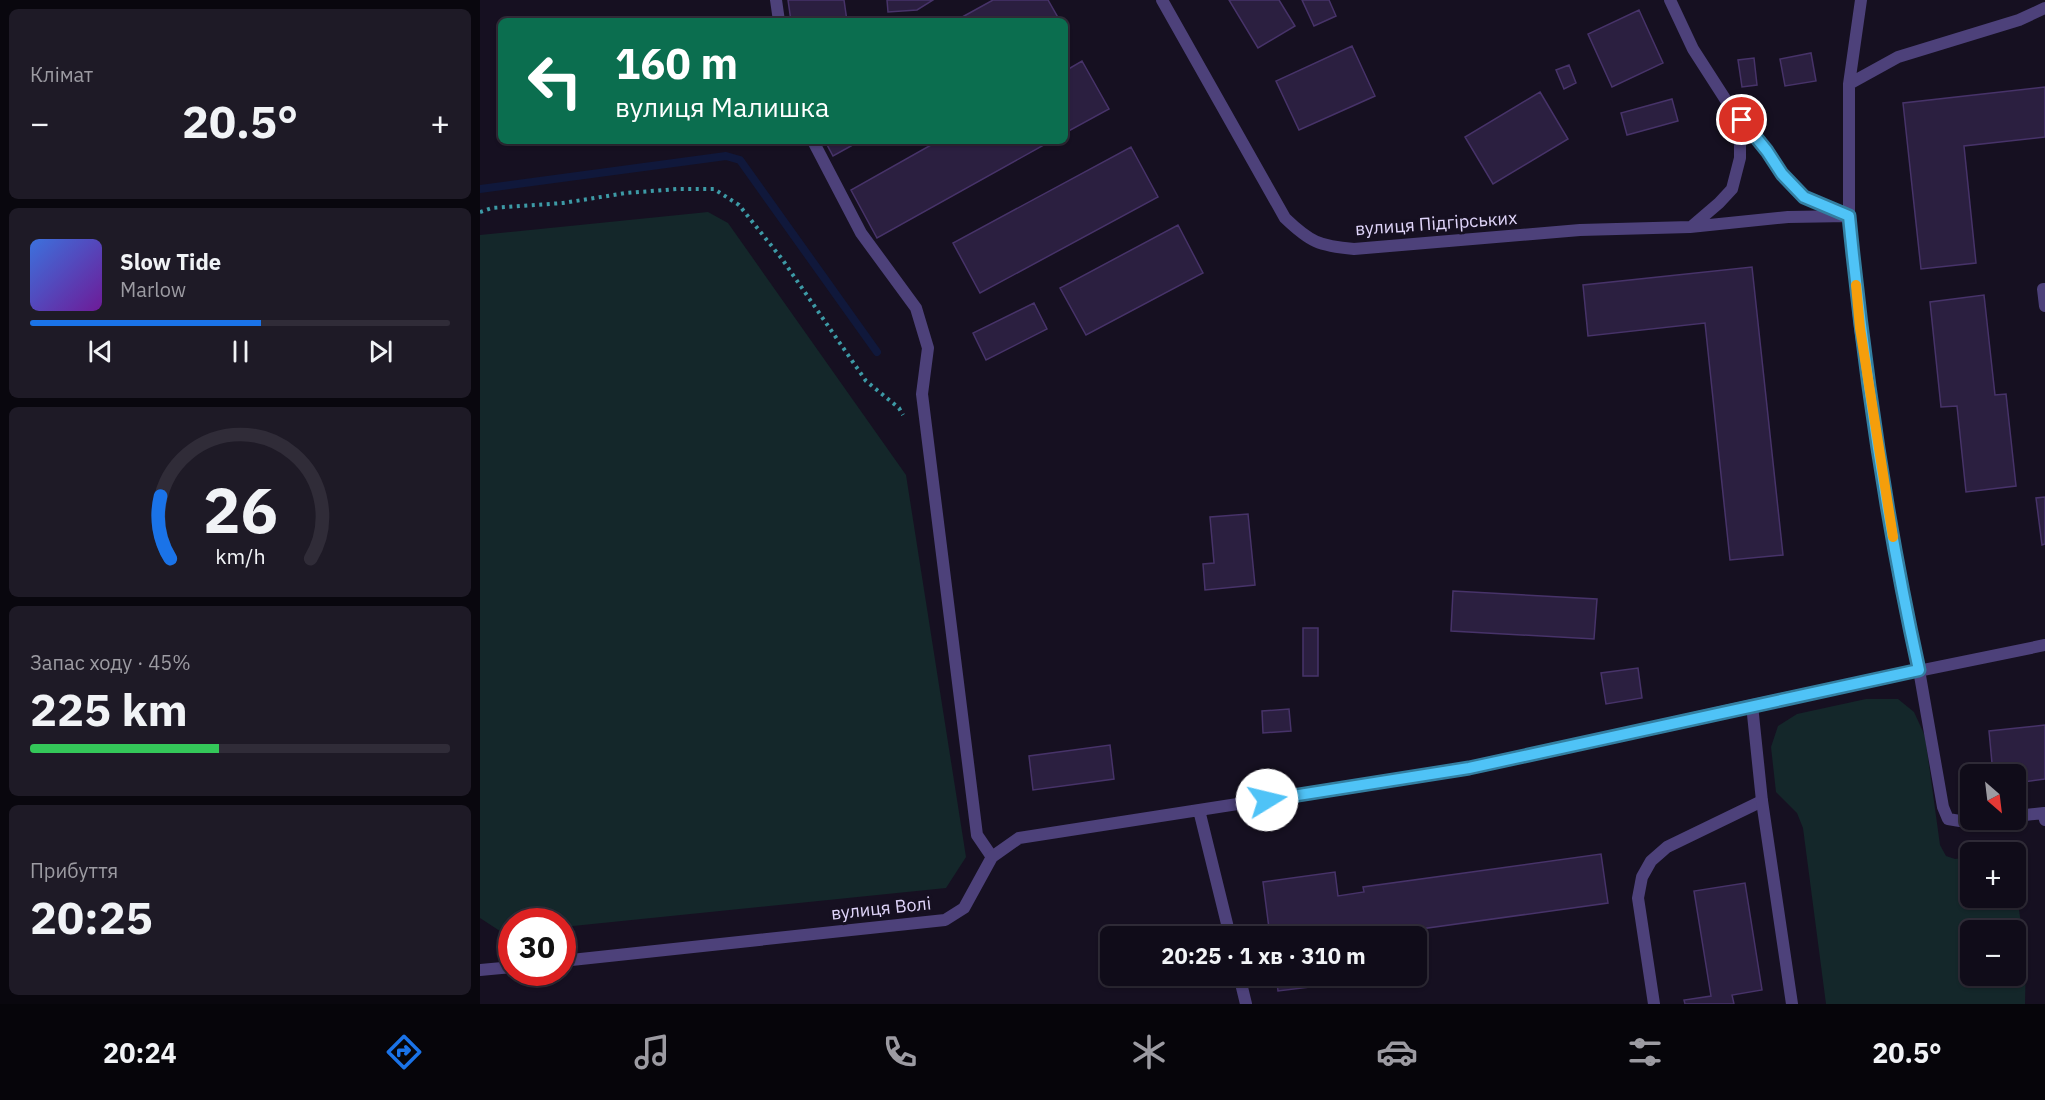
<!DOCTYPE html>
<html lang="uk">
<meta charset="utf-8">
<style>
body{margin:0;font-family:"IBM Plex Sans",sans-serif;background:#1e1a26;color:#f1f3f6;height:100vh;display:flex;flex-direction:column;font-size:22px;white-space:nowrap}
*{box-sizing:border-box;margin:0}
p{font-size:20px;color:#9c9ba2}
.icon{flex:none;width:33px;height:33px;fill:none;stroke:currentColor;stroke-width:2;stroke-linecap:round;stroke-linejoin:round}
.map{position:relative;flex:1;overflow:hidden}
.details{display:flex;flex-direction:column;gap:9px;padding:9px;background:#09070e;width:480px}
.details>*{flex:none}
.top-card{position:absolute;left:18px;top:18px;width:570px;height:126px;border-radius:9px;box-shadow:0 2px 4px #0004,0 0 0 2px #302c38;background:#0b6e4f;color:#fff;overflow:hidden}
.needle{width:39px;rotate:152deg}
.buttons{position:absolute;left:1480px;top:764px;display:grid;gap:12px}
.buttons a{display:grid;place-items:center;width:66px;height:66px;border-radius:9px;background:#100c19;box-shadow:0 2px 4px #0004,0 0 0 2px #302c38;font-size:30px}
.speed{position:absolute;left:18px;top:908px;display:flex;gap:12px;font-size:30px;font-weight:700;text-align:center}
.speed>*{display:grid;place-content:center;width:78px;height:78px;border-radius:50%;background:#100c19;box-shadow:0 2px 4px #0004,0 0 0 2px #302c38;line-height:1}
.speed .limit{border:9px solid #d22;background:#fff;color:#111}
.pin{position:absolute;display:grid;place-items:center;width:51px;height:51px;color:#fff;margin:-26px;border:3px solid #fff;border-radius:50%;box-shadow:0 2px 6px #0007}
.me{position:absolute;width:66px;margin:-33px;rotate:81deg;stroke-linejoin:round;filter:drop-shadow(0 0 4px #0008)}
.turn{display:flex;align-items:center;gap:21px;height:126px;padding:0 18px;font-size:27px}
.turn .icon{width:78px;height:78px;stroke-width:2.5}
.turn b{display:block;font-size:42px;line-height:51px}
.big{font-size:45px;font-weight:700;line-height:1.1}
.details .card{flex:1;display:flex;flex-direction:column;justify-content:center;gap:9px;min-width:0;padding:0 21px;border-radius:9px;background:#1e1a26}
.details .dial{align-items:center;gap:0}
.dial svg{height:156px;overflow:visible;fill:none;stroke:#302c38;stroke-width:7;stroke-linecap:round;text-anchor:middle}
.dial text{fill:#f1f3f6;stroke:none}
.song{display:flex;align-items:center;gap:18px}
.cover{width:72px;height:72px;border-radius:9px;background:linear-gradient(135deg,hsl(220 70% 55%),hsl(280 70% 35%))}
.played{height:6px;border-radius:3px;background:linear-gradient(90deg,#1a73e8 55%,#302c38 55%)}
.keys{display:flex;justify-content:space-around;direction:ltr}
.heat{display:flex;justify-content:space-between;align-items:center;font-size:33px;direction:ltr}
.charge{height:9px;border-radius:4px;background:linear-gradient(90deg,#34c759 45%,#302c38 0)}
.trip{position:absolute;left:620px;top:926px;width:327px;height:60px;border-radius:9px;background:#100c19;box-shadow:0 2px 4px #0004,0 0 0 2px #302c38;font-weight:700;line-height:60px;text-align:center}
.tabs{display:flex;height:96px;justify-content:space-around;align-items:center;background:#06050a;color:#9c9ba2}
.tabs .icon{width:42px;height:42px}
.tabs .on{color:#1a73e8}
.tabs b{font-size:27px;color:#f1f3f6}
main{display:flex;flex:1;min-height:0}
.map>svg:first-child{display:block}
.green{fill:#14272a;fill-rule:evenodd}
.lines{fill:none;stroke-linecap:round;stroke-linejoin:round}
.stream{stroke:#10183b;stroke-width:8}
.building{fill:#2b1f40;stroke:#473369;stroke-width:1.5}
.path{stroke:#3d9aa6;stroke-width:4;stroke-dasharray:3 4.5;stroke-linecap:butt}
.service{stroke:#4d417a;stroke-width:12}
.minor{stroke:#4d417a;stroke-width:12}
.route-casing{stroke:#337fa1;stroke-width:15}
.route{stroke:#4fc3f7;stroke-width:10}
.slow{stroke:#f59e0b;stroke-width:10}
.labels{text-anchor:middle;dominant-baseline:central;stroke-width:6;stroke-linejoin:round;paint-order:stroke}
.street-label{font-size:18px;fill:#e0d5fa;stroke:#161021}
</style>
<main>
<section class="details">
<div class="card"><p>Клімат</p>
<div class="heat"><a>−</a><b class="big">20.5°</b><a>+</a></div>
</div>
<div class="card">
<div class="song"><i class="cover"></i><div><b>Slow Tide</b><p>Marlow</p></div></div>
<div class="played"></div>
<div class="keys"><svg class="icon" aria-label="previous" viewBox="0 0 24 24"><path d="M18 5L8 12l10 7zM5 5v14"/></svg><svg class="icon" aria-label="pause" viewBox="0 0 24 24"><path d="M8 5v14M16 5v14"/></svg><svg class="icon" aria-label="next" viewBox="0 0 24 24"><path d="M6 5l10 7-10 7zM19 5v14"/></svg></div>
</div>
<div class="card dial"><svg viewBox="0 0 100 80">
<path d="M14 69A42 42 0 1 1 86 69"/>
<path d="M14 69A42 42 0 0 1 9 37" stroke="#1a73e8"/>
<text x="50" y="56" font-size="32" font-weight="700">26</text>
<text x="50" y="72" font-size="11">km/h</text>
</svg></div>
<div class="card"><p>Запас ходу · 45%</p><b class="big">225 km</b><div class="charge"></div></div>
<div class="card"><p>Прибуття</p><b class="big">20:25</b></div>
</section>
<div class="map">
<svg width="1565" height="1004" viewBox="0 0 1565 1004">
<rect width="100%" height="100%" fill="#161021"/>
<path class="green" d="M228,212l20,11 178,252 60,382 -20,31 -383,39 -1,-6h-50l-1,11 -8,1 -23,-15v-683z
M1386,699h32l16,13 11,24 15,109 6,11 9,3 16,-2v40h45v-7l10,67 -1,47h-199l-23,-176 -6,-15 -21,-21 -5,-45 7,-21 19,-12zM1491,930h45v45h-45z"/>
<g class="lines">
<path class="stream" d="M0,189l246,-33 14,4 137,192"/>
</g>
<path class="building" d="M308,0h56l3,21h-56z
M407,0h46l-16,10 -29,2z
M513,0h55l12,21h-105z
M749,0h50l16,26 -37,22z
M822,0h27l7,16 -22,10z
M1159,10l24,53 -51,24 -24,-53z
M872,46l23,50 -76,34 -23,-49z
M1331,53l5,28 -31,5 -5,-27z
M1274,58l3,27 -15,2 -4,-27z
M602,61l27,48 -44,24v-62z
M1089,65l7,18 -12,6 -8,-19z
M1565,87v50l-81,9 12,117 -55,6 -18,-166z
M1060,92l28,47 -75,45 -28,-47z
M1192,99l6,22 -51,14 -6,-22z
M345,141h35l-27,15z
M458,141h113l-174,97 -26,-48z
M651,147l27,50 -178,96 -27,-50z
M698,225l25,48 -117,62 -26,-47z
M1272,267l31,288 -53,5 -25,-237 -117,13 -5,-51z
M1504,295l11,100 11,-1 10,92 -50,6 -9,-86 -16,1 -11,-105z
M554,303l13,26 -61,31 -13,-27z
M1565,497v47l-3,1 -6,-47z
M768,514l7,71 -50,5 -2,-26 11,-1 -4,-46z
M973,591l144,8 -3,40 -143,-8z
M823,628h15v48h-15z
M1158,668l4,30 -36,6 -5,-31z
M809,709l2,22 -28,2 -1,-22z
M1565,725v54l-29,4v-9h-23l-4,-43z
M630,745l4,34 -81,11 -4,-34z
M1121,854l7,49 -238,33h-100l-7,-54 72,-10 3,24 26,-4 -1,-5z
M1265,883l17,107 -30,5 2,9h-49l-1,-4 27,-4 -17,-105z
M796,975h73l1,7 -72,9z"/>
<g class="lines">
<path class="path" d="M0,212l12,-4 71,-5 63,-10 51,-4h37l25,16 43,54 84,122 33,27 4,7"/>
<path class="service" d="M296,0l3,21
M333,141l48,92 55,75 12,40 -6,46 55,441 15,22
M1565,289h-2l2,17
M1439,670l24,137 5,12 12,2 23,-2
M1536,816l28,-3 1,7
M1174,1004l-16,-106 4,-21 9,-16 16,-14 95,-46"/>
<path class="minor" d="M682,0l123,218c25,24 34,28 69,31l226,-19 110,-3 98,-10 61,-1
M1190,0l23,49 36,56 38,46 15,23 22,23 41,18
M1381,0l-12,84v132l11,112 39,249 20,93
M1369,84l49,-27 121,-37 26,-12
M1211,227l28,-24 13,-14 8,-31v-18l-9,-28
M1272,705l10,96 30,203
M750,936l-31,-126 270,-42 283,-63 293,-60
M82,961l383,-41 19,-12 28,-51 27,-19 180,-28
M0,970l32,-3
M759,975l7,29"/>
</g>
<g class="lines">
<defs>
<path id="route" d="M787,800l202,-32 450,-98c-33,-150 -55,-302 -70,-454l-45,-19 -22,-23 -15,-23 -25,-31"/>
</defs>
<use href="#route" class="route-casing"/>
<use href="#route" class="route"/>
<path class="slow" d="M1376,285l4,43 33,209"/>
</g>
<g class="labels">
<g class="street-label">
<text transform="translate(956 223) rotate(-4)">вулиця Підгірських</text>
<text transform="translate(401 908) rotate(-6)">вулиця Волі</text>
</g>
</g>
</svg>
<div class="buttons">
<a><svg class="needle" viewBox="-14 -14 28 28"><path d="M0-13l5 13h-10z" fill="#e53935"/><path d="M0 13l5-13h-10z" fill="#9c9ba2"/></svg></a>
<a>+</a>
<a>−</a>
</div>
<div class="speed"><div class="limit">30</div></div>
<div class="pin" style="left:1262px;top:120px;background:#d93025"><svg class="icon" aria-label="arrive" viewBox="0 0 24 24"><path d="M6 21V4h12l-3 4 3 4H6"/></svg></div>
<svg class="me" style="left:787px;top:800px" viewBox="-20 -20 40 40"><circle r="19" fill="#fff"/><path d="M0-13L10 11 0 6-10 11z" fill="#4fc3f7"/></svg>
<div class="trip">20:25 · 1 хв · 310 m</div>
<div class="top-card">
<div class="turn"><svg class="icon" aria-label="left" viewBox="0 0 24 24"><path d="M17 20v-9H6M10 6l-5 5 5 5"/></svg><div><b>160 m</b>вулиця Малишка</div></div>
</div>
</div>
</main>
<nav class="tabs">
<b>20:24</b>
<svg class="icon on" aria-label="directions" viewBox="0 0 24 24"><path d="M12 3l9 9-9 9-9-9zM9 14v-3h6M13 9l2 2-2 2"/></svg>
<svg class="icon" aria-label="music" viewBox="0 0 24 24"><path d="M9 18V5l10-2v13"/><circle cx="6" cy="18" r="3"/><circle cx="16" cy="16" r="3"/></svg>
<svg class="icon" aria-label="phone" viewBox="0 0 24 24"><path d="M5 4h4l2 5-3 2q2 4 5 5l2-3 5 2v4C11 20 4 13 5 4z"/></svg>
<svg class="icon" aria-label="climate" viewBox="0 0 24 24"><path d="M12 3v18M4 7l16 10M4 17L20 7"/></svg>
<svg class="icon" aria-label="car" viewBox="0 0 24 24"><path d="M5 17H2v-5l4-1 3-4h7l3 4 3 1v5h-3M9 17h6M6 11h13"/><circle cx="7" cy="17" r="2"/><circle cx="17" cy="17" r="2"/></svg>
<svg class="icon" aria-label="filters" viewBox="0 0 24 24"><path d="M4 7h16M4 17h16"/><circle cx="9" cy="7" r="2"/><circle cx="15" cy="17" r="2"/></svg>
<b>20.5°</b>
</nav>
